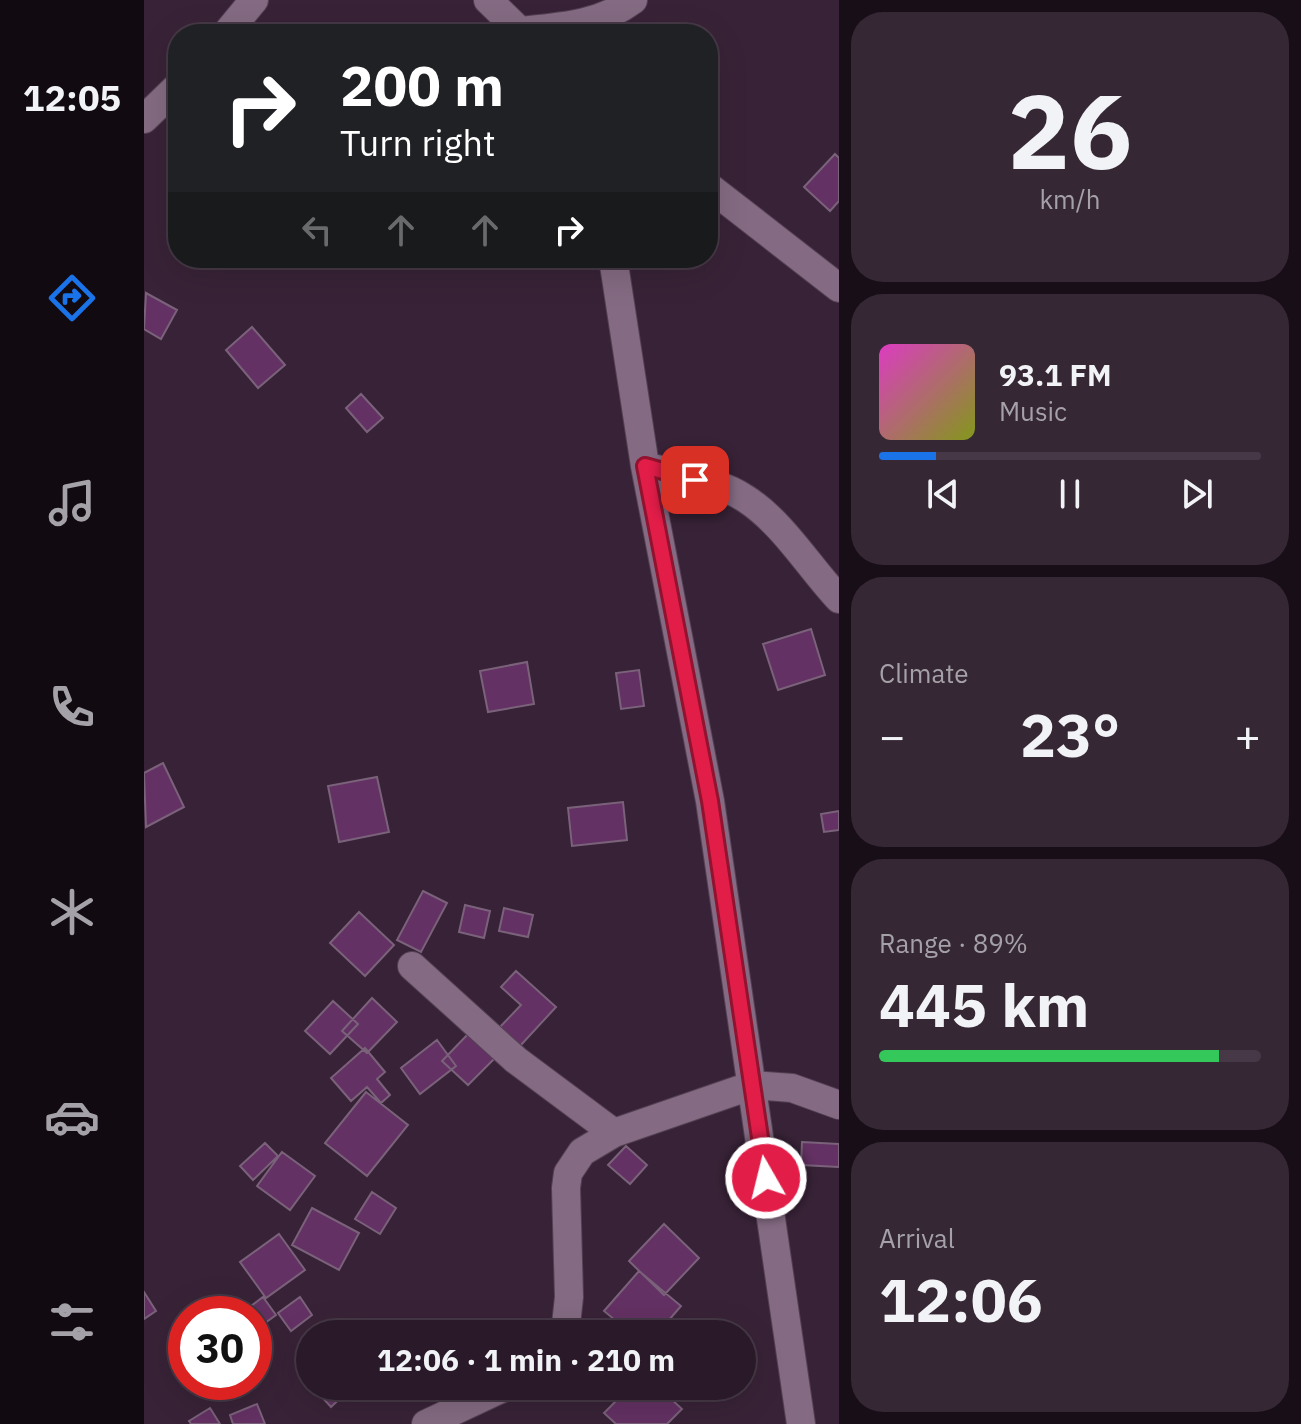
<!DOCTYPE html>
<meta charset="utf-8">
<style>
body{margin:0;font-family:"IBM Plex Sans",sans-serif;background:#362735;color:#f1f3f6;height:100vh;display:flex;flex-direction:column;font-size:30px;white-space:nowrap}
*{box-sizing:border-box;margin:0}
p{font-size:26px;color:#a5a1a8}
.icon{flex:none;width:44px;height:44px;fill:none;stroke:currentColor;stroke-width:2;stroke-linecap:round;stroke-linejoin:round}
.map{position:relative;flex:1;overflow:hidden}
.drawer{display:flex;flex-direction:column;gap:12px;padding:12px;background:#170e17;width:462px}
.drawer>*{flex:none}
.banner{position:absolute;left:24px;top:24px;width:550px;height:244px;border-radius:32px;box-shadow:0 8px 32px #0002,0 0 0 2px #463846;background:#202124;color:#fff;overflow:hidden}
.speed{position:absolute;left:24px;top:1296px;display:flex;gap:16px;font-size:40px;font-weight:700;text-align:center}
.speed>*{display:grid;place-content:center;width:104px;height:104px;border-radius:50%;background:#2a1a29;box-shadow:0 8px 32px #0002,0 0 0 2px #463846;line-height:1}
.speed .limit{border:12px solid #d22;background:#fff;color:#111}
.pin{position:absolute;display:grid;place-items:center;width:68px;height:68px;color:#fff;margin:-34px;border-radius:16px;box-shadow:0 4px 12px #0006}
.me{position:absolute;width:88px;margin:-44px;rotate:352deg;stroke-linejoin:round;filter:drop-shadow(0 0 6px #0008)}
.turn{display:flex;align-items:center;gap:28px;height:168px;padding:0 40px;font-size:36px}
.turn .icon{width:104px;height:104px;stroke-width:2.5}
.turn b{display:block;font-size:56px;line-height:68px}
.lanes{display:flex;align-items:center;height:76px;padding:0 40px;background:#0003;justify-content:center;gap:40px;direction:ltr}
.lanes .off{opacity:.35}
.big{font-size:60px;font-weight:700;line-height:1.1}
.drawer .card{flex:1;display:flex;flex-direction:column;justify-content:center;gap:12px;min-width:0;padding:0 28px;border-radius:32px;background:#362735}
.drawer .dial{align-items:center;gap:0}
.dial b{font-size:104px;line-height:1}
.song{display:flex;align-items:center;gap:24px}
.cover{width:96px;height:96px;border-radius:12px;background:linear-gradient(135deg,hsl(310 70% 55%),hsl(70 70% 35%))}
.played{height:8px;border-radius:4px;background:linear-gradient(90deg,#1a73e8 15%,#463846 15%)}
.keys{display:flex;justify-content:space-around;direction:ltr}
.heat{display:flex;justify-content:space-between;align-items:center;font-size:44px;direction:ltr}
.charge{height:12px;border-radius:6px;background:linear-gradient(90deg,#34c759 89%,#463846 0)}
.trip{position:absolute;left:152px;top:1320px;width:460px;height:80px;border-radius:40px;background:#2a1a29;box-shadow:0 8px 32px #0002,0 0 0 2px #463846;font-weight:700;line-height:80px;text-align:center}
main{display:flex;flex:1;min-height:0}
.tab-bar{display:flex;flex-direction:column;width:144px;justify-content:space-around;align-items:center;background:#110a10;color:#a5a1a8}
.tab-bar .icon{width:56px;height:56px}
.tab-bar .active{color:#1a73e8}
.tab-bar b{font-size:36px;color:#f1f3f6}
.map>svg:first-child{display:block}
.building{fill:#633163;stroke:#7a627a;stroke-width:2}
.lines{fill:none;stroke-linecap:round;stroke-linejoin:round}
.street-casing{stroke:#544154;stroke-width:30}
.street{stroke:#846b83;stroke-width:28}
.route-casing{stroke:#92132f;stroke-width:20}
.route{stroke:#e11d48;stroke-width:14}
</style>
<main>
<nav class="tab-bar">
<b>12:05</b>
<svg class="icon active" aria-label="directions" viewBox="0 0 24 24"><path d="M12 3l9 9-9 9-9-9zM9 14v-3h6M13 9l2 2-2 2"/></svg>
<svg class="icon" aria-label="music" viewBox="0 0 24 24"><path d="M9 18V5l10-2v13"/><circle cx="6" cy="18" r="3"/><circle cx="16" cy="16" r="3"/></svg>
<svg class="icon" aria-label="phone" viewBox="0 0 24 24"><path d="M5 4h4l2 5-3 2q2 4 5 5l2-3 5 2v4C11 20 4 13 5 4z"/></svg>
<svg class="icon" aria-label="climate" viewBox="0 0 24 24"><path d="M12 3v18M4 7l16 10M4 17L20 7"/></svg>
<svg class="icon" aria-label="car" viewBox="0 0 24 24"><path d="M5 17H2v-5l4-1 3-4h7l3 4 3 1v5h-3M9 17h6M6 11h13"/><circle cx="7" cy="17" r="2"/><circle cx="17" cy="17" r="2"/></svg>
<svg class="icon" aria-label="filters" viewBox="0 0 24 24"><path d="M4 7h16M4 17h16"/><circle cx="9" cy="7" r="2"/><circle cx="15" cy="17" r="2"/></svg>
</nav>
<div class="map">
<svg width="695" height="1424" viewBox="0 0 695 1424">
<rect width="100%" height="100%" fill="#382237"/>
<path class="building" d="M691,154l4,4v43l-9,10 -26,-24z
M2,293l31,17 -16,29 -17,-10z
M108,327l33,38 -27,23 -32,-38z
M217,394l22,24 -16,14 -21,-24z
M667,629l14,46 -47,15 -15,-46z
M383,662l7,42 -46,8 -8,-41z
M495,670l5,36 -23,3 -5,-36z
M19,763l21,44 -38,20 -2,-54z
M233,777l12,55 -50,10 -11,-56z
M479,802l4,38 -55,6 -4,-38z
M695,811v19l-15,2 -3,-18z
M279,891l24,12 -26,49 -24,-12z
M321,905l25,6 -6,27 -25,-6z
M360,908l29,7 -5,22 -29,-6z
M215,912l35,33 -29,31 -35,-33z
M372,971l40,36 -36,39 -20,-19 21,-22 -20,-18z
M228,998l25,24 -30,31 -25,-22z
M189,1001l25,23 -28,30 -25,-23z
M326,1032l26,25 -28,28 -26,-24z
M293,1040l19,26 -36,28 -19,-26z
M221,1048l20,24 -8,7 13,16 -9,8 -14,-16 -16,14 -20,-23z
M222,1092l42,33 -41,51 -42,-33z
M658,1142l37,2v23l-38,-2z
M121,1143l13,13 -25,24 -13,-14z
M482,1146l21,19 -17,19 -22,-19z
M138,1152l33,24 -25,34 -33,-24z
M228,1192l24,16 -16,26 -25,-15z
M168,1208l47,25 -20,37 -47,-25z
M520,1224l35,34 -35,37 -35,-34z
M135,1234l26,36 -39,28 -26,-36z
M495,1271l42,35 -24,28h-25l-28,-23z
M0,1292l12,19 -12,8z
M119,1297l13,18 -22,16v-17h-14z
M156,1297l12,18 -21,16 -13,-18z
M166,1357v27l-13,-14z
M168,1386h41l-22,21z
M487,1386h26l25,23 -15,15h-51l-12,-11z
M113,1404l8,20h-32l-3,-9z
M66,1408l10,16h-29l-2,-3z"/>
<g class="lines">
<defs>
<path id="street" d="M344,0l35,34
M375,31c41,-4 81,-6 114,-31
M82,34l28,-34
M0,119l34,-33
M564,186l131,102
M469,258l32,208 65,335 91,623
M501,466c33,9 73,14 101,33 37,24 63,68 93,100
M268,966l104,94 98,73
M421,1334l4,-37 -3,-109 2,-15 14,-21 32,-19 139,-48 39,3 47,17
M282,1424l81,-38"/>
</defs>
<use href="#street" class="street-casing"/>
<use href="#street" class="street"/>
</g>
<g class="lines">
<defs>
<path id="route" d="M551,480l-50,-14 65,335 56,377"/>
</defs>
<use href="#route" class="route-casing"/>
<use href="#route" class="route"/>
</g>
</svg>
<div class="speed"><div class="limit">30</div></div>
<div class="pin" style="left:551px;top:480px;background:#d93025"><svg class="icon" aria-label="arrive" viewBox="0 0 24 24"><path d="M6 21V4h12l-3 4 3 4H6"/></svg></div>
<svg class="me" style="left:622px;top:1178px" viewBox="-20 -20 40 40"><circle r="17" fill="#e11d48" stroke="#fff" stroke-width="3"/><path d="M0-11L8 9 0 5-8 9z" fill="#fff"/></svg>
<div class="trip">12:06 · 1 min · 210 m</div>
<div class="banner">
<div class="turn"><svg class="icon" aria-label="right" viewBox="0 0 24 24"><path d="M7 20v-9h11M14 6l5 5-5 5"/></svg><div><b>200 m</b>Turn right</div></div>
<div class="lanes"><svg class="icon off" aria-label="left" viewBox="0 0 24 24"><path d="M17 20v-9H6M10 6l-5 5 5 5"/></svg><svg class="icon off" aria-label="ahead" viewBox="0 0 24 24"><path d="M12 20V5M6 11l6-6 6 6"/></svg><svg class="icon off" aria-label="ahead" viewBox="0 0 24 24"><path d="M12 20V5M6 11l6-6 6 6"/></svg><svg class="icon" aria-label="right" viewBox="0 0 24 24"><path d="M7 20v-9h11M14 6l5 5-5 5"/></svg></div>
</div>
</div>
<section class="drawer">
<div class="card dial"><b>26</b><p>km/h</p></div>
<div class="card">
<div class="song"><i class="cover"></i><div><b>93.1 FM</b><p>Music</p></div></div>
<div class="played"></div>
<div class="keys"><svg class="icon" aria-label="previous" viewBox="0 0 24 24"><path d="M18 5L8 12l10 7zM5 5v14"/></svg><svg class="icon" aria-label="pause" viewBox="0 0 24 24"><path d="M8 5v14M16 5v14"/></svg><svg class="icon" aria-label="next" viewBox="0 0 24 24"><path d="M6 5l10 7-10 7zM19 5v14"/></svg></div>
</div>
<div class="card"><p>Climate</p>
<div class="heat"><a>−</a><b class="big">23°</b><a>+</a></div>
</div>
<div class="card"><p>Range · 89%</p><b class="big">445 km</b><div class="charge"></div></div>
<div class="card"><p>Arrival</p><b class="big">12:06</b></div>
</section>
</main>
